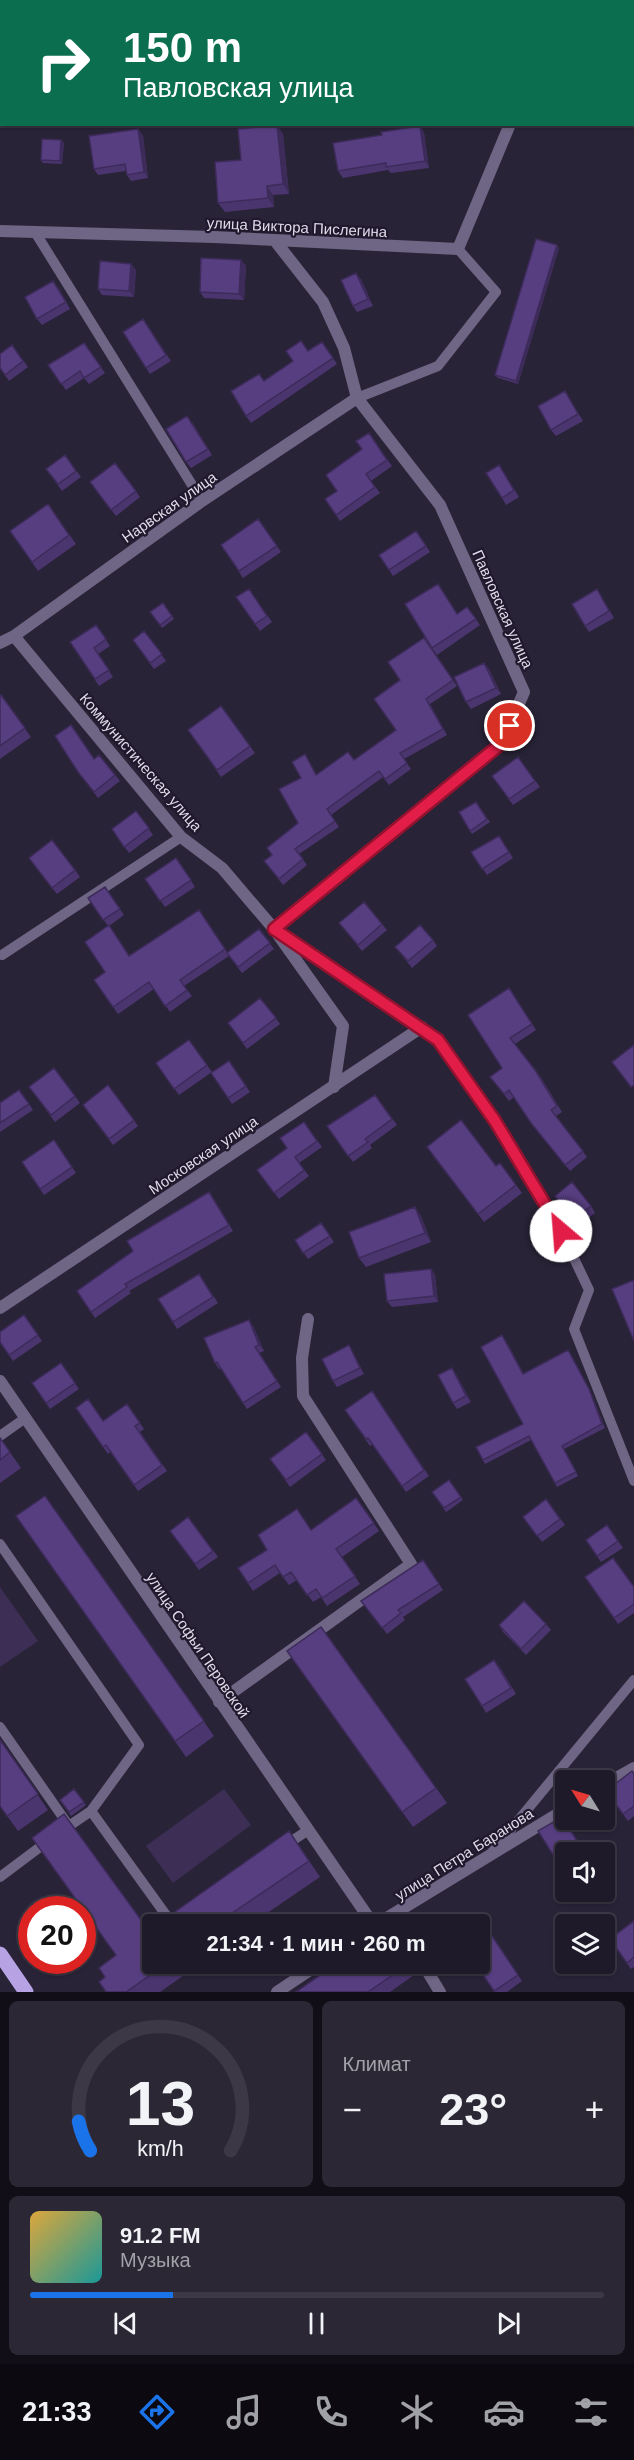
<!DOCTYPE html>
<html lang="ru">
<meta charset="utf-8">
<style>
body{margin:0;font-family:Arial,sans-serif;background:#2c2735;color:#f1f3f6;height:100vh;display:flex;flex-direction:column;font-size:22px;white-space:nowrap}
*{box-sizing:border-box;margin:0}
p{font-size:20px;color:#a1a1a8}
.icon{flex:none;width:33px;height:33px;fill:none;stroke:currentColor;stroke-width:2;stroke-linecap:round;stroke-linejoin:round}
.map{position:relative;height:1992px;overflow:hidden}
.sheet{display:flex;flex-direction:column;gap:9px;padding:9px;background:#110e17;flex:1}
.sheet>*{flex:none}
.banner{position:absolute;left:0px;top:0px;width:634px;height:126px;box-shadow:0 2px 4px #0004,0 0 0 2px #3c3846;background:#0b6e4f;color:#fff;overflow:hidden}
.needle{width:39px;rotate:307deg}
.tools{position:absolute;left:555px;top:1770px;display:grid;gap:12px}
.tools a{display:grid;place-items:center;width:60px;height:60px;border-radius:6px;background:#1f1a29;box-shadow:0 2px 4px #0004,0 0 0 2px #3c3846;font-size:30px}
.speed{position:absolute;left:18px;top:1896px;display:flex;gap:12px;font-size:30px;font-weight:700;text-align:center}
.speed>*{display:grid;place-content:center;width:78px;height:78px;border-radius:50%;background:#1f1a29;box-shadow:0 2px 4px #0004,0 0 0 2px #3c3846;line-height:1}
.speed .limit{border:9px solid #d22;background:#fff;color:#111}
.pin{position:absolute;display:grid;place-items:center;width:51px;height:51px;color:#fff;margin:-26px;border:3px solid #fff;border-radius:50%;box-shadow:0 2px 6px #0007}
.me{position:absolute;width:66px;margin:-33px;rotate:333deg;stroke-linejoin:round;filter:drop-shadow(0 0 4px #0008)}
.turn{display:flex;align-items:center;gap:21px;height:126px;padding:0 24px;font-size:27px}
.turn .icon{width:78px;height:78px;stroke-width:2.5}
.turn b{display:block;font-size:42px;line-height:51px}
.big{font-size:45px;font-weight:800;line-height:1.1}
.sheet .card{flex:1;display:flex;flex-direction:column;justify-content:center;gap:9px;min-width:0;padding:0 21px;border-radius:9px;background:#2c2735}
.sheet .dial{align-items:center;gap:0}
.dial svg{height:156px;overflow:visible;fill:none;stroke:#3c3846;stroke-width:7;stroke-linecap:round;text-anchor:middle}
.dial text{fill:#f1f3f6;stroke:none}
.song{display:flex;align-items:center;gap:18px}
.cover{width:72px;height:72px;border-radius:9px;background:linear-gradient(135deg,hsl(40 70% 55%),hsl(180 70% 35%))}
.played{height:6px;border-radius:3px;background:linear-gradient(90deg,#1a73e8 25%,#3c3846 25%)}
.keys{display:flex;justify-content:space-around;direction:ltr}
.heat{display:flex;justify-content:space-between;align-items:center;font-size:33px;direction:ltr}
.sheet .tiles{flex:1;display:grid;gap:9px;grid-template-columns:1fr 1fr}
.card:last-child{grid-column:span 2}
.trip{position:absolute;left:142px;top:1914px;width:348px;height:60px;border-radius:6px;background:#1f1a29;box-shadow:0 2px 4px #0004,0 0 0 2px #3c3846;font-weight:800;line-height:60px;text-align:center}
.menu{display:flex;height:96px;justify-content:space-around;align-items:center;background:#0c0a10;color:#a1a1a8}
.menu .icon{width:42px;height:42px}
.menu .current{color:#1a73e8}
.menu b{font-size:27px;color:#f1f3f6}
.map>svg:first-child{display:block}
.green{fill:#3c2e55}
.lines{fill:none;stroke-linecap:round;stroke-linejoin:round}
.river{stroke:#6e559c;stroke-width:34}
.lane{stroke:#6f6584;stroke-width:10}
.street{stroke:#6f6584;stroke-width:12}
.primary{stroke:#b7a2e3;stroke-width:15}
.wall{fill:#4b356f}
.shaded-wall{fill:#3d2b5a}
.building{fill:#573e81;stroke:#3d2b5a;stroke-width:1.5}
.route-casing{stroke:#92132f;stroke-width:15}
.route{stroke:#e11d48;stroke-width:10}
.labels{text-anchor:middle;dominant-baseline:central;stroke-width:4.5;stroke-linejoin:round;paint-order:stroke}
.street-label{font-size:15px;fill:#dfdbe9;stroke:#20192d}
</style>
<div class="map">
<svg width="634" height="1992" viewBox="0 0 634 1992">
<rect width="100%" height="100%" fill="#292337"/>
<path class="green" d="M0,1587l38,54 -38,26z
M224,1789l27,36 -78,58 -27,-37z"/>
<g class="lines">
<path class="river" d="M624,0l4,2"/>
<path class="lane" d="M35,232l167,269
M357,398l81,-32 58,-74 -38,-43
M277,931l161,109 57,81 57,91 37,78 -15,39 60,152
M2,955l179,-118
M0,1436l24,-17
M0,1544l139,201 -48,66 -22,15 -69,-99
M91,1811l80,111 6,-3
M284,1846l23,-15
M493,1851l141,-171
M0,1877l48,-36"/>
<path class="street" d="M561,2l1,-2
M0,231l214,6 244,12 52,-125
M14,636l167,201 41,31 52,61 69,97 -9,61
M0,643l14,-7 188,-135 155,-103
M274,929l228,-186 22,-51 -84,-187 -83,-107 -13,-50 -21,-46 -47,-60
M0,1308l422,-281
M0,1381l373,543
M219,1702l192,-138 -108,-168 -1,-38 6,-39
M604,1785l30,-17
M377,1924l189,-115
M423,1964l17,28
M277,1992l42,-28"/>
<path class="primary" d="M0,1954l26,38"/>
</g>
<path class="wall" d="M420,126l4,7 5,35 -38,5 -3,-3 -45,8 -5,-7 44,-36z
M138,129l5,7 5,42 -17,3 -4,-6 -1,-4 -28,4 -4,-6z
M283,134l6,60 -16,1 1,12 -49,5 -7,-9 23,-43z
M61,140l3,3 -2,21 -19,-1 -2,-3z
M559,248l-41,136 -20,-6 -3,-3z
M241,260l5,6 -2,34 -40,-2 -4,-6z
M131,264l5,6 -2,27 -32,-2 -4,-6z
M361,279l12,27 -16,6 -4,-6z
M58,287l12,22 -28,16 -5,-6z
M143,319l28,42 -21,13 -27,-42z
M322,342l15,22 -86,59 -5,-7 18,-36z
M84,343l21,30 -16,11 -5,-6 -18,12 -18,-25z
M12,345l16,22 -19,14 -9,-13z
M565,391l18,30 -27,15 -5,-6z
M192,422l20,33 -21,13 -5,-6z
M369,433l23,33 -21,15 9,12 -40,28 -15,-22 12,-8 25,-42z
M65,455l16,22 -19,14 -16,-22z
M115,463l25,34 -24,19 -26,-34z
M499,465l20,32 -13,8 -4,-7z
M48,504l28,40 -38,27 -28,-40z
M258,519l23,33 -38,26 -22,-33z
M416,531l14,21 -37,24 -14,-21z
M249,589l23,33 -12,9 -24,-34z
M597,589l17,29 -25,14 -4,-6z
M163,603l11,16 -12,9 -12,-16z
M467,607l13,18 -43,30 -5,-7 25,-34z
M96,625l14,21 -12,8 15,23 -14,9 -29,-44z
M144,631l22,30 -12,8 -21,-29z
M424,638l33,48 -27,18 17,31 -43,24 7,10 -22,16 -6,-8 -52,38 8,12 -40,27 8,11 -24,20 -19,-24 8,-6 -5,-7 31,-25 3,-45 4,-24 12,21 37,-15 42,-30 4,-50z
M484,663l5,6 12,25 -30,15 -5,-7z
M1,695l30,42 -31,22v-63z
M221,706l34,47 -34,24 -33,-47z
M518,757l22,30 -27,18 -21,-29z
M94,759l21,16 5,6 -22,17 -20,-26z
M476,802l14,20 -18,12 -2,-3z
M136,811l17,24 -24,18 -17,-24z
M499,836l14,22 -26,17 -16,-23z
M176,858l19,29 -30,20 -20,-28z
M33,864l42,6 5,7 -23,17z
M105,887l19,28 -15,11 20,30 70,-46 28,42 32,-23 15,20 -32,24 -13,-17 -45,30 8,10 -22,16 -16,-23 -36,25 -24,-34 11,-8 3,-46 -20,-28z
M339,923l43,1 5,6 -25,21z
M433,940l4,6 -25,22 -17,-21z
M509,988l27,42 -21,14 25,32 22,36 -6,4 31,41 -17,14 -34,-42 -22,-32 -5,4 -14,-18 7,-15z
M260,998l20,26 -33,25 -19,-26z
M189,1040l23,32 -33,23 -23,-32z
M229,1061l21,31 -18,12 -21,-31z
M54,1068l26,35 -25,19 -26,-35z
M108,1085l30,41 -25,19 -30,-40z
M19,1090l14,20 -33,22v-29z
M375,1095l22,30 -27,20 2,3 -19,14 -26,-36z
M304,1122l18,25 -23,16 10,13 -30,23 -22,-29 30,-22z
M54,1140l22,33 -32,22 -22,-33z
M432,1155l64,11 4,-3 22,30 -38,29z
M555,1196l36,10 4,7 -17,13z
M213,1198l20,33 -104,60 2,2 -36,25 -18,-27z
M415,1207l6,9 10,26 -65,25 -7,-9z
M321,1223l13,19 -26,17 -13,-19z
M431,1269l4,6 3,27 -46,5 -5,-6z
M199,1274l19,29 -41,26 -4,-7z
M24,1315l18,26 -29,20 -13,-19z
M249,1320l4,6 11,25 -5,2 22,34 -34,22 -26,-40h-2l-4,-6z
M505,1339l19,35 44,-24 23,43 14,35 -41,21 14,27 -21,11 -26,-47 -46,24 -2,-4 40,-36z
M353,1352l11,22 -27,13 -4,-6z
M61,1363l18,26 -29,20 -18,-26z
M456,1374l15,28 -14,7 -4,-6z
M372,1391l57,85 -23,16 -33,-48 -3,2 -25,-36z
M127,1404l17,25 -4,3 27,39 -29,20 -27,-40 -3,3 -32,-46 27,13z
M306,1432l20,28 -36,27 -20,-28z
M0,1438l21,30 -21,15z
M449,1480l14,20 -17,12 -14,-20z
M45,1496l169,240 -28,21 -170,-241z
M356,1498l23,33 -37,26 18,27 -33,22 -6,-9 -8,5 -16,-22 -8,5 -9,-12 -27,18 -15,-23 73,-38z
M546,1499l19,26 -23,17 -19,-25z
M188,1517l30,40 -19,13 -29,-39z
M607,1525l16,23 -22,14 -15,-22z
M423,1560l20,30 -40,27 2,3 -18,14 -21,-27z
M585,1577l49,10v26l-16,11z
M546,1624l5,6 -25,25 -23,-23 -4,-7z
M321,1627l126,176 -34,24 -126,-176z
M499,1666l17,28 -30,19 -4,-7z
M0,1740l48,70 -30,21 -18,-25z
M634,1774v42l-6,5 -22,-30z
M74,1789l12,16 -15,11 -11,-16z
M289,1831l31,46 -69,47h-93z
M634,1921v46l-3,2 -21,-30z
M492,1936l30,45 -15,11h-12l-19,-28z
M153,1964h47l-40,28h-54l-1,-14z
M406,1964l8,11 -24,17h-94z"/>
<path class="shaded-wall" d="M277,125l6,9 6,60 -6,-10z
M420,126l4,7 5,35 -4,-7z
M138,129l5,7 5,42 -4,-6z
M61,140l3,3 -2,21 -2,-3z
M267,186l6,9 1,12 -6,-9z
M557,245l2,3 -41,136 -2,-3z
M241,260l5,6 -2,34 -5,-6z
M131,264l5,6 -2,27 -5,-6z
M356,273l5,6 12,27 -5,-7z
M484,663l5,6 12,25 -5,-6z
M415,1207l6,9 10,26 -6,-9z
M431,1269l4,6 3,27 -4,-6z
M249,1320l4,6 11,25 -5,-6z
M349,1345l4,7 11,22 -4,-6z
M568,1350l23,43 14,35 -3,-4z
M452,1368l4,6 15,28 -5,-6z"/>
<path class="building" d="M364,0h17l1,2h-18z
M277,125l6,59 -16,2 1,12 -50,5 -3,-41 26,-2 -3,-31z
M420,126l5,35 -39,6v-4l-48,8 -5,-28 49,-8 -1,-3z
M138,129l6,43 -17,3 -2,-11 -31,5 -5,-33z
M42,139l19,1 -1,21 -19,-1z
M536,239l21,6 -41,136 -21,-6z
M201,258l40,2 -2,34 -39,-2z
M100,261l31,3 -2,27 -31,-2z
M356,273l12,26 -15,7 -12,-26z
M53,281l13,21 -29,17 -12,-22z
M143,319l23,36 -20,13 -23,-36z
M301,341l7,10 14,-9 11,16 -87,58 -15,-25 28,-17 5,7 29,-20 -7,-10z
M84,343l17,24 -17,11 -4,-7 -19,13 -13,-19z
M12,345l11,16 -18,14 -5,-7v-14z
M565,391l13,23 -27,16 -13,-24z
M187,416l21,33 -22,13 -20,-33z
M369,433l18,27 -21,14 9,13 -39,28 -11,-16 12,-8 -11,-16 36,-26 -6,-8z
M65,455l11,16 -18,13 -12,-15z
M115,463l21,28 -25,19 -21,-28z
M499,465l15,25 -12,8 -16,-25z
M48,504l21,31 -37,27 -22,-31z
M258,519l19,27 -38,25 -18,-26z
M416,531l10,15 -37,24 -10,-15z
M438,584l19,30 10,-7 9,12 -44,29 -27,-44z
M249,589l18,27 -12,8 -19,-27z
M597,589l12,22 -24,15 -13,-22z
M163,603l9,13 -12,9 -10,-13z
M96,625l10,14 -12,9 15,22 -14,9 -25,-37z
M144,631l18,23 -12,9 -17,-23z
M424,638l29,42 -27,19 17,30 -43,24 7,10 -22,16 -6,-8 -52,38 8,12 -40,28 8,10 -24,20 -15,-18 8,-6 -5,-7 31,-25 -19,-34 22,-11 -9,-16 13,-8 11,21 32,-23 6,8 42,-30 -22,-31 26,-19 -12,-18z
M484,663l12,25 -30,14 -12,-25z
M1,695l24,33 -25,18v-50z
M221,706l29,40 -33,24 -29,-40z
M71,725l23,34 5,-4 16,20 -21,17 -16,-20 -23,-36z
M518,757l17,24 -26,18 -17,-23z
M476,802l11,17 -17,12 -11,-19z
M136,811l13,17 -25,19 -12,-18z
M499,836l10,16 -27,17 -11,-17z
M52,840l23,30 -23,18 -23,-30z
M176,858l15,22 -31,21 -15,-22z
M105,887l15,22 -17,11 -15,-22z
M364,902l18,22 -24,21 -19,-22z
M199,910l26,39 -45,31 7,10 -22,16 -16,-24 -36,25 -19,-27 11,-8 -20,-30 24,-17 20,31z
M420,925l13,15 -25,21 -13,-14z
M259,929l11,14 -32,24 -11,-14z
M509,988l23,36 -22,14 25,32 22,36 -6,4 32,41 -18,14 -34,-42 -22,-33 -5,4 -14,-17 12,-9 -34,-53z
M260,998l16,20 -33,25 -15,-20z
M189,1040l18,25 -33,24 -18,-26z
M634,1045v40l-3,2 -19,-25z
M229,1061l17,25 -18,12 -17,-25z
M54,1068l21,28 -24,19 -22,-28z
M108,1085l26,35 -25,19 -26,-34z
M19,1090l10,14 -29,19v-20z
M375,1095l17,24 -27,20 3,3 -20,14 -21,-30z
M461,1120l35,46 4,-3 16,22 -38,29 -51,-67z
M304,1122l13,19 -22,16 9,13 -30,23 -17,-23 30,-22 -7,-10z
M54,1140l18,27 -32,22 -18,-27z
M572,1182l19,24 -18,14 -18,-24z
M209,1192l20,33 -104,59 2,3 -36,25 -14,-21 56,-40 -6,-10z
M415,1207l10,26 -66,25 -10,-26z
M321,1223l9,13 -27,17 -8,-13z
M431,1269l3,27 -47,5 -3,-27z
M199,1274l14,23 -40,25 -15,-23z
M634,1280v61l-22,-52z
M24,1315l14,20 -29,20 -9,-13v-10z
M249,1320l10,25 -4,2 22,34 -34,22 -26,-41 -2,1 -11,-25z
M502,1335l21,39 45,-24 21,39 13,35 -40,22 14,26 -21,11 -26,-47 -46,24 -7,-13 47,-23 -42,-77z
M349,1345l11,23 -27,13 -11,-22z
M61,1363l14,20 -29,20 -14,-20z
M452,1368l14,28 -13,7 -15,-28z
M372,1391l52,79 -22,16 -34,-48 -2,1 -21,-29z
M88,1399l15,22 24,-17 13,19 -5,3 27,39 -28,20 -28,-40 -3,2 -27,-39z
M306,1432l16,22 -36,26 -16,-21z
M0,1438l10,14 -10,8z
M449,1480l12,17 -17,11 -12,-16z
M45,1496l159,225 -29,20 -159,-225z
M356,1498l18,25 -38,26 19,27 -33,22 -6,-9 -9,6 -16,-23 -8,5 -8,-12 -27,18 -10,-15 29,-18 -9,-15 39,-26 14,21z
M546,1499l14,20 -23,17 -14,-19z
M188,1517l25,34 -18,13 -25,-33z
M607,1525l11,16 -21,15 -11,-16z
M613,1558l21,29v17l-20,14 -29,-41z
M423,1560l16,24 -41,26 3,3 -19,15 -21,-27z
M524,1601l22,23 -25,25 -22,-24z
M321,1627l115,161 -34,24 -115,-161z
M494,1660l17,28 -29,18 -17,-27z
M0,1740l38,54 -31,22 -7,-10z
M632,1771l2,3v32l-11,8 -17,-23z
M74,1789l10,13 -15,10 -9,-12z
M64,1814l85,117 4,-3v36h13l-40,28h-20l-7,-10 6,-5 -6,-9 17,-13 -84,-117z
M562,1817l22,35h-18v23l-28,-44z
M289,1831l20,30 -93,63h-58z
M634,1921v36l-7,6 -17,-24z
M492,1936l26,39 -24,16 -18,-27h4v-19z
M336,1964h70l1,1 -39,27h-72z"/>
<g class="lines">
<defs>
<path id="route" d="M510,726l-8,17 -228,186 164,111 57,81 66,110"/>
</defs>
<use href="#route" class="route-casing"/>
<use href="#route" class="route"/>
</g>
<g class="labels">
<g class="street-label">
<text transform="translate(297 227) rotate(3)">улица Виктора Пислегина</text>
<text transform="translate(169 507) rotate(-35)">Нарвская улица</text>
<text transform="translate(503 609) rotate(66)">Павловская улица</text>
<text transform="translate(141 762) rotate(49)">Коммунистическая улица</text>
<text transform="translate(203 1155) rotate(-34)">Московская улица</text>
<text transform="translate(198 1645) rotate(56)">улица Софьи Перовской</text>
<text transform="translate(464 1854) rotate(-32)">улица Петра Баранова</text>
</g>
</g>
</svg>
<div class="tools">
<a><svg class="needle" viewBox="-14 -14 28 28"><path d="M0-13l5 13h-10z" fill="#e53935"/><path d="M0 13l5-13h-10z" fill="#a1a1a8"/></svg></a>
<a><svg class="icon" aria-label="sound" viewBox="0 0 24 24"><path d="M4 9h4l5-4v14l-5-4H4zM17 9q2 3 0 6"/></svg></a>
<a><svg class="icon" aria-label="layers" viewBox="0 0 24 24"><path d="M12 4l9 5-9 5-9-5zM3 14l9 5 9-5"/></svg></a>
</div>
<div class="speed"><div class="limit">20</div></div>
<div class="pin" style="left:510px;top:726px;background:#d93025"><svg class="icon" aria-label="arrive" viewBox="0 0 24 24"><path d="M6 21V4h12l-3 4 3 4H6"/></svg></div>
<svg class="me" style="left:561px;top:1231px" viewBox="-20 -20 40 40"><circle r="19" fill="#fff"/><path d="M0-13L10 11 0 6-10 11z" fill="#e11d48"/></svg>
<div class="trip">21:34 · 1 мин · 260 m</div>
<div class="banner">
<div class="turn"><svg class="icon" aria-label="right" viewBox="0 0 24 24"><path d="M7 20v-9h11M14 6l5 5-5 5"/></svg><div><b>150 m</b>Павловская улица</div></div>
</div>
</div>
<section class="sheet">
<div class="tiles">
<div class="card dial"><svg viewBox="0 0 100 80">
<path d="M14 69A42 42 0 1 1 86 69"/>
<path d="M14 69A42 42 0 0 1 8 54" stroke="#1a73e8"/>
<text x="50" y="56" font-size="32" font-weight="700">13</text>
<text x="50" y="72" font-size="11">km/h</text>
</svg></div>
<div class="card"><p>Климат</p>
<div class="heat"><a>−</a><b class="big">23°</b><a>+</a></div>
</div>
<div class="card">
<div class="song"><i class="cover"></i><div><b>91.2 FM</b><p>Музыка</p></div></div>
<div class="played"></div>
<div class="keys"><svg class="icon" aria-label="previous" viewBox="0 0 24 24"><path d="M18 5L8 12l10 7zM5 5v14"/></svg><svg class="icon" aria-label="pause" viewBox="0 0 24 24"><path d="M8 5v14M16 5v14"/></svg><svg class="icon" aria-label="next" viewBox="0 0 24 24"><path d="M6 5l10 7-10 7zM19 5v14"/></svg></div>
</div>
</div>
</section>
<nav class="menu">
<b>21:33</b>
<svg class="icon current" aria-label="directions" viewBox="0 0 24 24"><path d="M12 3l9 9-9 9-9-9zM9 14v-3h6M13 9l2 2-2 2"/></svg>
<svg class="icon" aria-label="music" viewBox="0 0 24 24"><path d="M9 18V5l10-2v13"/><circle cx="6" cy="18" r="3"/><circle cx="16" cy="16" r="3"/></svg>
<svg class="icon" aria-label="phone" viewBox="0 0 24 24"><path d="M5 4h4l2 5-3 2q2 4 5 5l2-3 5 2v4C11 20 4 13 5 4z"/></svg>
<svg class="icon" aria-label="climate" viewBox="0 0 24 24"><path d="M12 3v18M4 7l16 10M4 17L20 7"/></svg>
<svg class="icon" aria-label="car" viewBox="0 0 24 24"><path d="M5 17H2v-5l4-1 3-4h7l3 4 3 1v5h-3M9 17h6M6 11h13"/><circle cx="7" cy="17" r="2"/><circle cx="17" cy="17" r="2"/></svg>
<svg class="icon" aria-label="filters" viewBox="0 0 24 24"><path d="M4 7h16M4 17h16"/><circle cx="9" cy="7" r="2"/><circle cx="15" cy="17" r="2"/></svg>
</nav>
